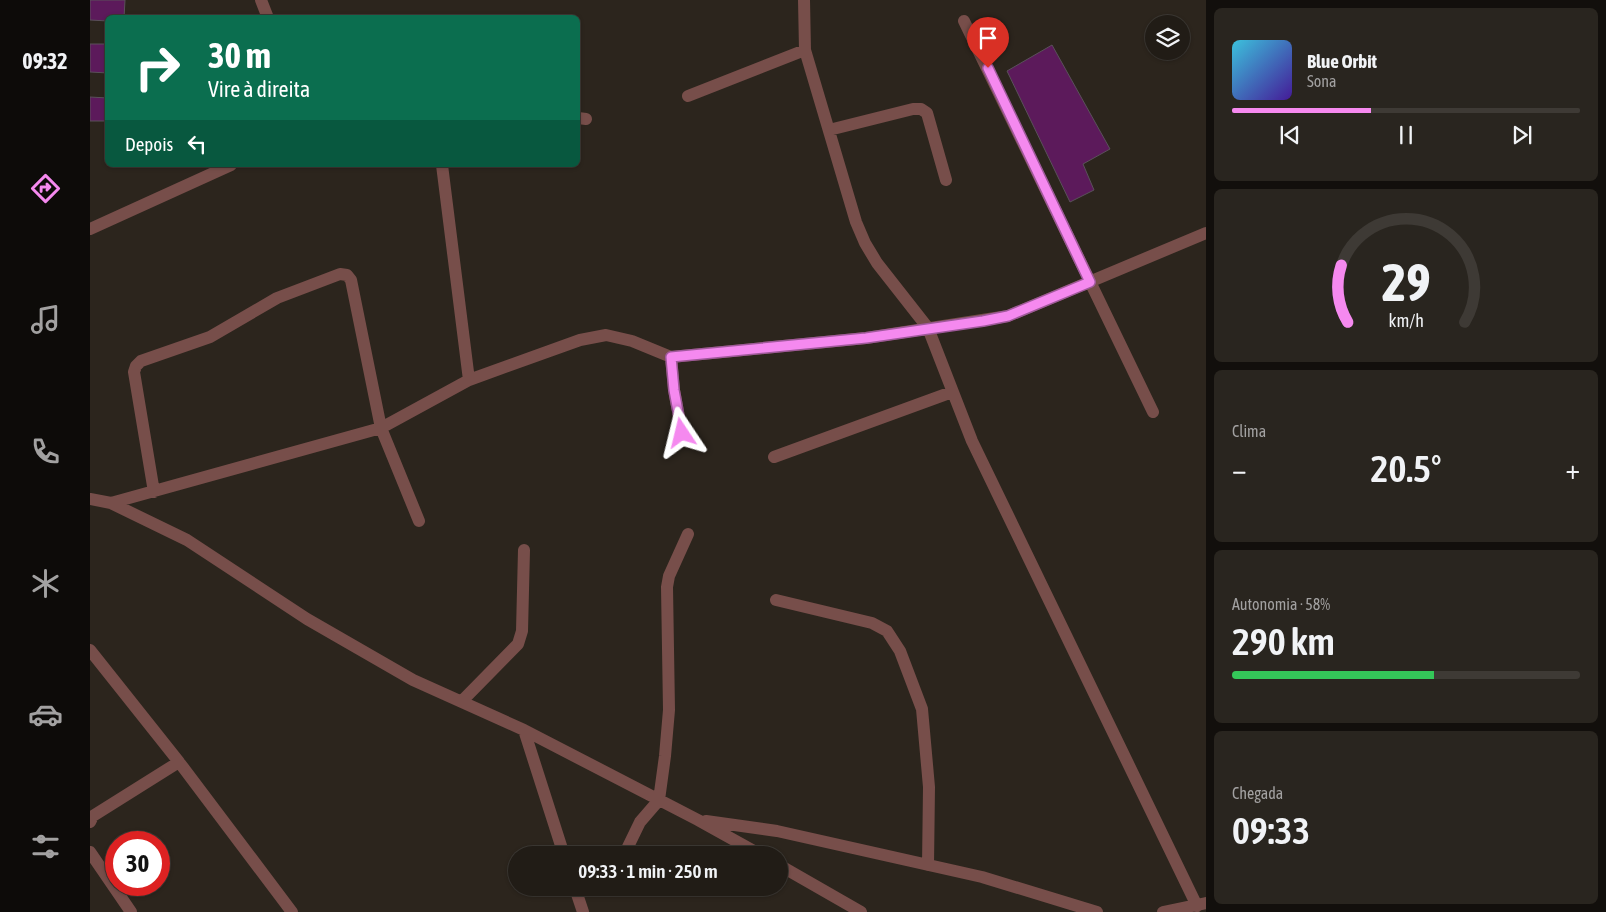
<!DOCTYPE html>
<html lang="pt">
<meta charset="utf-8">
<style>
body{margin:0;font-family:"Asap Condensed",sans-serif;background:#29251f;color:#f1f3f6;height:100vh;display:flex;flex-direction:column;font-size:19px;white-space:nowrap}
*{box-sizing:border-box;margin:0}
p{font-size:16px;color:#a2a1a1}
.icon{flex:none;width:28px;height:28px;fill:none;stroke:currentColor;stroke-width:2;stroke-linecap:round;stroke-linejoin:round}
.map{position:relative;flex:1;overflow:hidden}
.panel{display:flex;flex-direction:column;gap:8px;padding:8px;background:#120f0c;width:400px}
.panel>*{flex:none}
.top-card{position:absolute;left:15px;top:15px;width:475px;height:152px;border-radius:8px;box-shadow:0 1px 4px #0004,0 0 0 1px #3e3a35;background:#0b6e4f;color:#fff;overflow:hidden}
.controls{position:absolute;left:1055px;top:15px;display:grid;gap:10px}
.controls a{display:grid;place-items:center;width:45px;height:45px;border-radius:50%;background:#211c16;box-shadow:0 1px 4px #0004,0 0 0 1px #3e3a35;font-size:25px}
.speed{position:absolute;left:15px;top:831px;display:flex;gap:10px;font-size:25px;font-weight:700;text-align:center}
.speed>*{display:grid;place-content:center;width:65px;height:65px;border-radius:50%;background:#211c16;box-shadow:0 1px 4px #0004,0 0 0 1px #3e3a35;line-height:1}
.speed .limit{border:8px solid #d22;background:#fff;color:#111}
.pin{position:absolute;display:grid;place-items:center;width:42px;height:42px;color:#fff;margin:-51px -21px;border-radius:50% 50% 50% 0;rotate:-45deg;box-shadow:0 0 5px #0007}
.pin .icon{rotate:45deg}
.me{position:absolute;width:55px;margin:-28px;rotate:350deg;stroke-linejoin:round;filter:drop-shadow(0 0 4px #0008)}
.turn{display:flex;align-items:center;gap:18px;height:105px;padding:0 20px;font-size:22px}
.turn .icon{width:65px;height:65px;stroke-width:2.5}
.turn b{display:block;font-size:35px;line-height:42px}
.then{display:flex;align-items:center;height:48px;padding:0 20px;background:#0003;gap:10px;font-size:19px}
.big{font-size:38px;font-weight:600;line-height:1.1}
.panel .tile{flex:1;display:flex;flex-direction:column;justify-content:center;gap:8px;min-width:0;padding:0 18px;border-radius:8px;background:#29251f}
.panel .dial{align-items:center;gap:0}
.dial svg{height:130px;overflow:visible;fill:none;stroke:#3e3a35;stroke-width:7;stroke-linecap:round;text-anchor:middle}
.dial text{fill:#f1f3f6;stroke:none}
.song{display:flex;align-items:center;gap:15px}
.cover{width:60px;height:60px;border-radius:8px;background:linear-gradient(135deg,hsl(190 70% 55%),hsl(260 70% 35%))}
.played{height:5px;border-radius:2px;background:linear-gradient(90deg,#f589ef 40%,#3e3a35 40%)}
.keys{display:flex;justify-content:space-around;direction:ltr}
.heat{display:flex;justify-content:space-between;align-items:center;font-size:28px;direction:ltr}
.charge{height:8px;border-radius:4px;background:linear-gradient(90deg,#34c759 58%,#3e3a35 0)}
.trip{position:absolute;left:418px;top:846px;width:280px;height:50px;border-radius:25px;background:#211c16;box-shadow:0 1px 4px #0004,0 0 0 1px #3e3a35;font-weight:600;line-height:50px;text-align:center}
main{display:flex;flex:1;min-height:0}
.menu{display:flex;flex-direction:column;width:90px;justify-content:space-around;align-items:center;background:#0d0b09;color:#a2a1a1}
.menu .icon{width:35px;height:35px}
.menu .selected{color:#f589ef}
.menu b{font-size:22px;color:#f1f3f6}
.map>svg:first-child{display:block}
.building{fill:#5c1a5b;stroke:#5a515a}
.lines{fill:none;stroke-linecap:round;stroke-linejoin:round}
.street{stroke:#774e4a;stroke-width:12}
.route-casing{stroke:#9f599b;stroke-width:12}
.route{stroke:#f589ef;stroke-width:9}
</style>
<main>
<nav class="menu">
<b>09:32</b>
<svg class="icon selected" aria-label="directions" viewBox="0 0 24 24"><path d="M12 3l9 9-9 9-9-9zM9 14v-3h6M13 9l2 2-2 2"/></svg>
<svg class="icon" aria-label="music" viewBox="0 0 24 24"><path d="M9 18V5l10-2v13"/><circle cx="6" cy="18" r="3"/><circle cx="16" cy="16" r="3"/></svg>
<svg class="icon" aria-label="phone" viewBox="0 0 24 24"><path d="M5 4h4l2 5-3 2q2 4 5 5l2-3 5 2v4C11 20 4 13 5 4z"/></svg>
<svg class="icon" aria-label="climate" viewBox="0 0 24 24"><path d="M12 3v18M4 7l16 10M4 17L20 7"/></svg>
<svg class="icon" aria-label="car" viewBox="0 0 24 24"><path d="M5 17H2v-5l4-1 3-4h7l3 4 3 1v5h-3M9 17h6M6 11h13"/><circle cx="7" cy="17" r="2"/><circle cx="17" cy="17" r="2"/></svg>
<svg class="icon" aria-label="filters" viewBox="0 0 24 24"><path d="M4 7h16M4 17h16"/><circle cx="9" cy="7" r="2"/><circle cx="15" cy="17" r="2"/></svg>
</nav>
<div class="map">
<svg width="1116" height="912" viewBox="0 0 1116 912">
<rect width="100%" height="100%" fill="#2c251d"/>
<path class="building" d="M0,0h35l-1,18h-16v3l-18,-1z
M0,44h18v29l-18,-1z
M962,45l58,104 -27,15 11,26 -24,12 -63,-131z
M0,97l18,1v23h-18z"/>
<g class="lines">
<path class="street" d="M171,0l7,18
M714,0l1,50 51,172 9,21 12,20 51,65 44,113 225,465
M874,21l189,391
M598,96l117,-46
M488,118l8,1
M739,130l84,-21h8l6,4 19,67
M352,165l27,215
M0,229l141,-64
M581,357l3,33 8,43
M684,457l178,-65
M64,492l-20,-120 2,-6 5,-5 69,-24 67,-39 63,-24 7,1 4,5 30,148 38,93
M0,499l21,4 76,37 120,79 106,61 111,50 174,90 63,35
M21,503l270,-75 88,-48 111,-40 26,-5 26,6 39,16 195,-19 142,-22 198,-83
M686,600l96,23 15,8 13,20 22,58 7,78 -1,78
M0,650l89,112 113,150
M372,701l56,-57 4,-13 2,-81
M434,730l40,125
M616,821l71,10 205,46 115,35
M0,822l3,-6 86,-54
M0,852l41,60
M534,855l16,-33 19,-22 6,-44 4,-46 -2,-123 2,-11 19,-42
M689,865l82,47
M485,888l8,24
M1073,912l43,-9"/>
</g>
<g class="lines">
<defs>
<path id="route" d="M592,433l-8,-43 -3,-33 195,-19 117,-17 25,-5 82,-34 -102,-214"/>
</defs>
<use href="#route" class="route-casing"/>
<use href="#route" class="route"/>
</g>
</svg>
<div class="controls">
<a><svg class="icon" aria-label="layers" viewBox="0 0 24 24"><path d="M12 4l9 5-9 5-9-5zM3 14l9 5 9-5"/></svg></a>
</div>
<div class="speed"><div class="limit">30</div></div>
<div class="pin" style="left:898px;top:68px;background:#d93025"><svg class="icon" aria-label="arrive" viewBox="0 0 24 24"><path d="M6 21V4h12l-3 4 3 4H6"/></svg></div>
<svg class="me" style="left:592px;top:433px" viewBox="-20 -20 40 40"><path d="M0-17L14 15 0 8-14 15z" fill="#f589ef" stroke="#fff" stroke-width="4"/></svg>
<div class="trip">09:33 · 1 min · 250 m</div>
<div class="top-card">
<div class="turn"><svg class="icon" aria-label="right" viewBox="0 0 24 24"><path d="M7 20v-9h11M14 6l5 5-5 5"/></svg><div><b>30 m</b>Vire à direita</div></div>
<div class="then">Depois<svg class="icon" aria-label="left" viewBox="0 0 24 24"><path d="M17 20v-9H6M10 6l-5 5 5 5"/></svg></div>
</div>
</div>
<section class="panel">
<div class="tile">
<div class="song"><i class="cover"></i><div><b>Blue Orbit</b><p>Sona</p></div></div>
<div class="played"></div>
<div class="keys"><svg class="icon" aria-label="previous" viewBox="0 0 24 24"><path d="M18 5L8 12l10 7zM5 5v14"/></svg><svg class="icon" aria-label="pause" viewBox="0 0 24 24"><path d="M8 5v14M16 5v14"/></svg><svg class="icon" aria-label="next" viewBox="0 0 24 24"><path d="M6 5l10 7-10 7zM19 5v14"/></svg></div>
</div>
<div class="tile dial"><svg viewBox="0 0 100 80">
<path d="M14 69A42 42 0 1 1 86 69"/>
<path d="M14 69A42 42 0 0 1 10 34" stroke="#f589ef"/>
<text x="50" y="56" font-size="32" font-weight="700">29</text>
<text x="50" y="72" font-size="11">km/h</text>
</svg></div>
<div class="tile"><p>Clima</p>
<div class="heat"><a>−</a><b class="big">20.5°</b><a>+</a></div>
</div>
<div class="tile"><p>Autonomia · 58%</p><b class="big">290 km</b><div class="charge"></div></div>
<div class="tile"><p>Chegada</p><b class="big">09:33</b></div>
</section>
</main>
